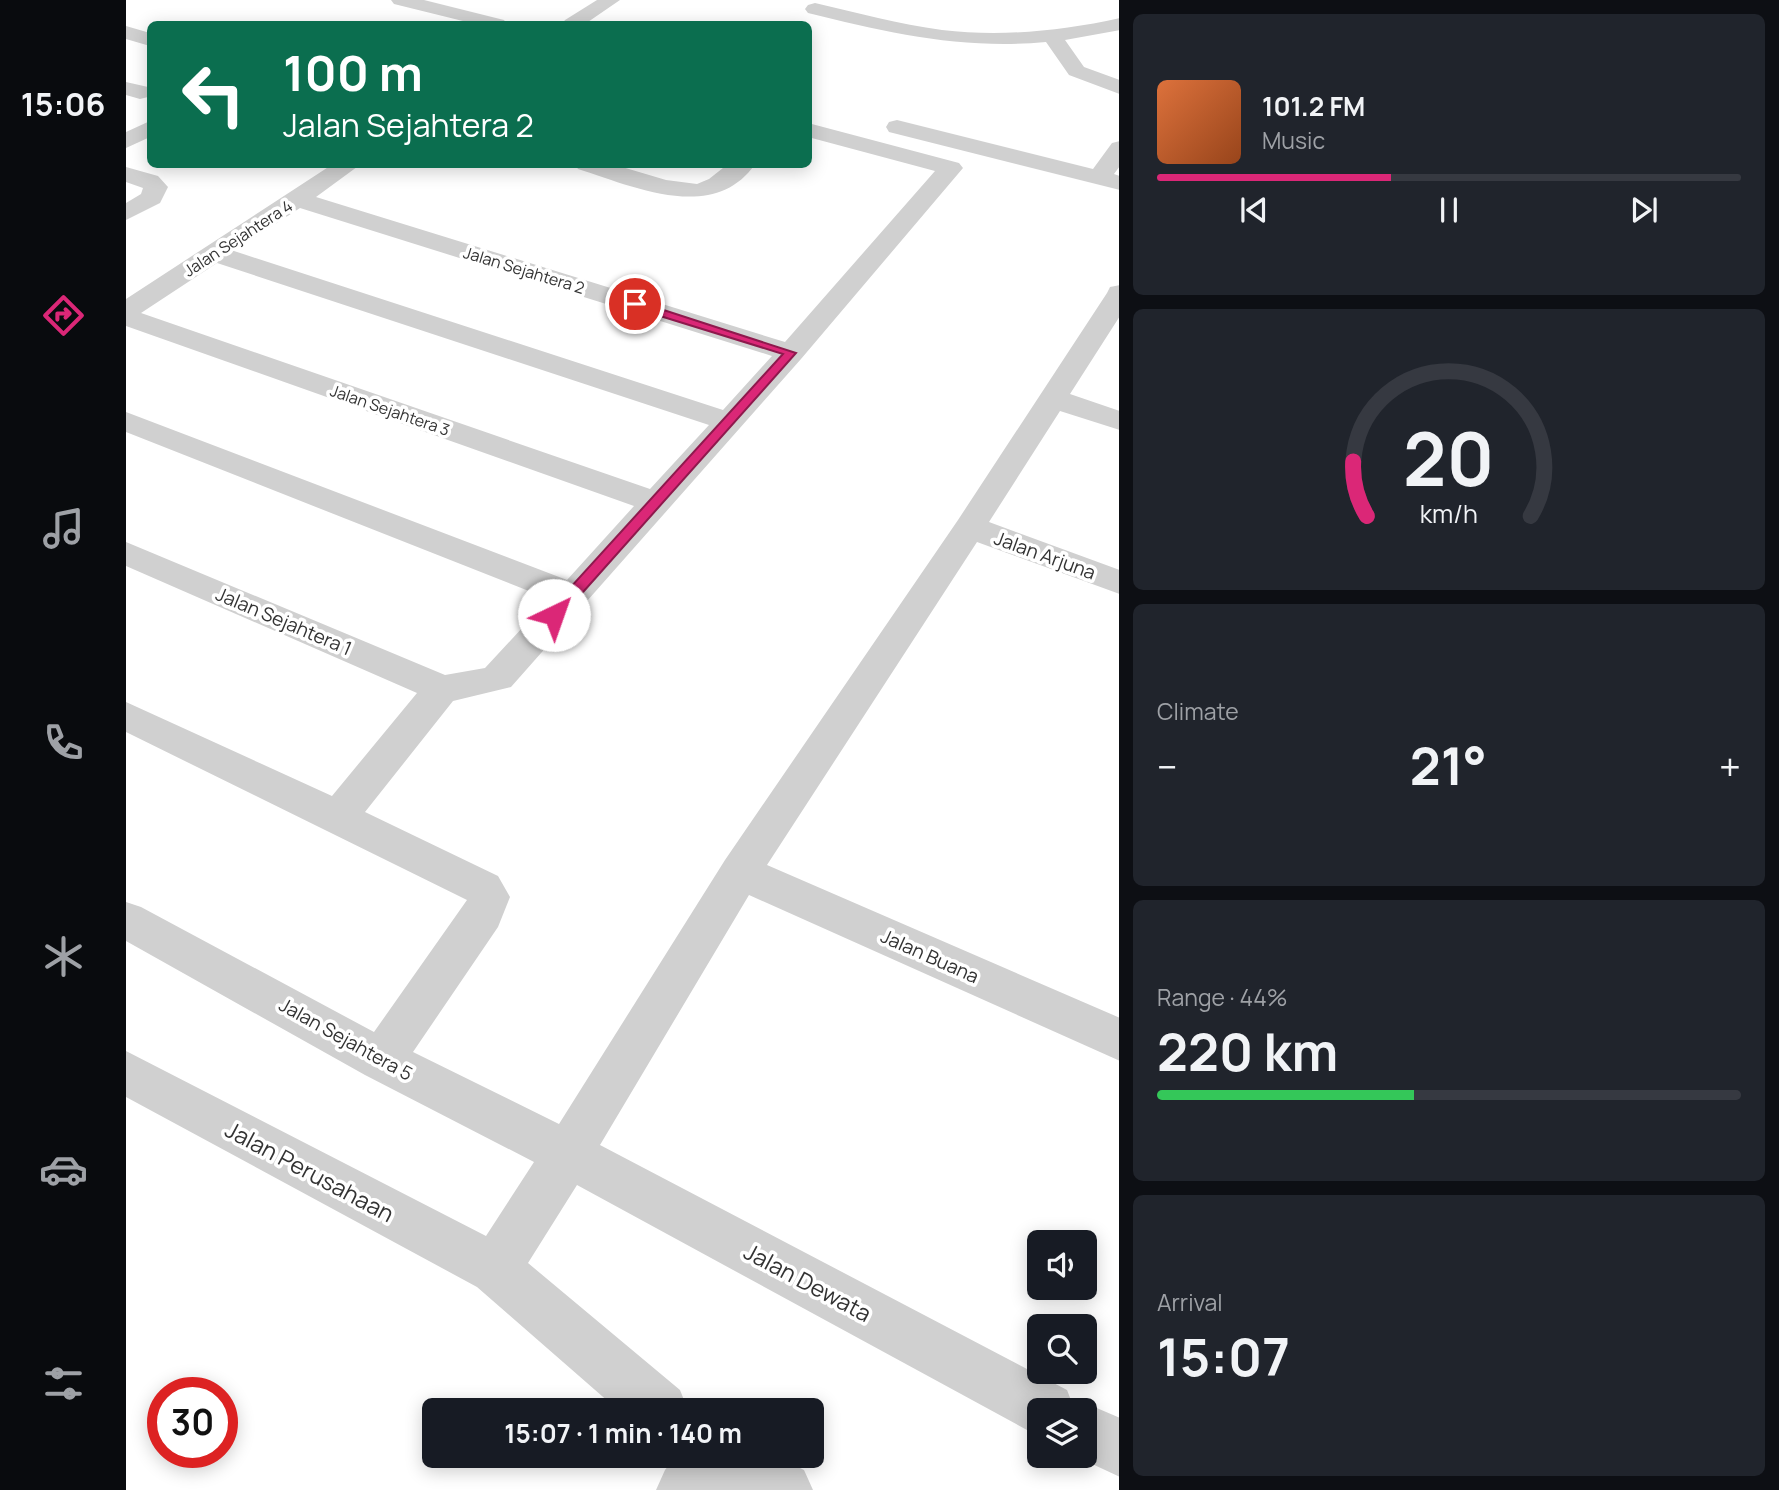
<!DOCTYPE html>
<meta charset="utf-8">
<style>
body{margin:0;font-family:Manrope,sans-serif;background:#20242c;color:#f1f3f6;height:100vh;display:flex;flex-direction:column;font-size:26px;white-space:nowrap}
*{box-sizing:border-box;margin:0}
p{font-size:23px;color:#9ea1a6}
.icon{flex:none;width:38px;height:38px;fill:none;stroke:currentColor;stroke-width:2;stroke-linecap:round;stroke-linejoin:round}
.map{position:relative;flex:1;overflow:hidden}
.side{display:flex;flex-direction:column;gap:14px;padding:14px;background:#0d0f14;width:660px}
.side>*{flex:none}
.hud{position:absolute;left:21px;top:21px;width:665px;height:147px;border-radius:10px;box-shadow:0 4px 18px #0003;background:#0b6e4f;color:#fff;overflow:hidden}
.tools{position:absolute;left:901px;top:1230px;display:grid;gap:14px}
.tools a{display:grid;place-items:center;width:70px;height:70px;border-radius:10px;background:#171b24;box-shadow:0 4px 18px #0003;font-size:35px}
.speed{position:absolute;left:21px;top:1377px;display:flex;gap:14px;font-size:35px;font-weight:700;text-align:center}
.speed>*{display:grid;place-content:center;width:91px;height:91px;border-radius:50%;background:#171b24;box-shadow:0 4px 18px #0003;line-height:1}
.speed .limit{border:10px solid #d22;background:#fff;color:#111}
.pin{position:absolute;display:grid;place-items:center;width:60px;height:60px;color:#fff;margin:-30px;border:4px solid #fff;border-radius:50%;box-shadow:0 2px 7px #0007}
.me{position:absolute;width:77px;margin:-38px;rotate:42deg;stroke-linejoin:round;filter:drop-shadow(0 0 5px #0008)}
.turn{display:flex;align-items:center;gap:24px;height:147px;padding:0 21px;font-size:32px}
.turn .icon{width:91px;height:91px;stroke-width:2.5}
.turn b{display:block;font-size:49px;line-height:60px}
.big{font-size:52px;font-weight:700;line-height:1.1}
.side .widget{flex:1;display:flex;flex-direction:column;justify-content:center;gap:10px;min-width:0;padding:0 24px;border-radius:10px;background:#20242c}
.side .dial{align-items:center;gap:0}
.dial svg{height:182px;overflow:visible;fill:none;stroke:#363941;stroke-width:7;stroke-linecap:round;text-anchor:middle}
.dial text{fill:#f1f3f6;stroke:none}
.song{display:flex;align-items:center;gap:21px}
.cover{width:84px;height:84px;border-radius:10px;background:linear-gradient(135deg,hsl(20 70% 55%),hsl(20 70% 35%))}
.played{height:7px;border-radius:4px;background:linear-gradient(90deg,#db2777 40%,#363941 40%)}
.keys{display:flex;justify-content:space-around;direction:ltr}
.heat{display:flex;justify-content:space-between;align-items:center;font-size:38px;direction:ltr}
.charge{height:10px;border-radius:5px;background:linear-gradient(90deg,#34c759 44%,#363941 0)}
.trip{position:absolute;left:296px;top:1398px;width:402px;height:70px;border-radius:10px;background:#171b24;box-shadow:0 4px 18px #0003;font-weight:700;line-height:70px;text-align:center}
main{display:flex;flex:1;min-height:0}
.dock{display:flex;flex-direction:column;width:126px;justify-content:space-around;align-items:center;background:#090b0e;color:#9ea1a6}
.dock .icon{width:49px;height:49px}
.dock .current{color:#db2777}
.dock b{font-size:32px;color:#f1f3f6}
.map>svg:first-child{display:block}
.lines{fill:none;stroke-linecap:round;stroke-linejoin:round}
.minor{fill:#d0d0d0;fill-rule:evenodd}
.route{fill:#db2777;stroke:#8e194d;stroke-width:2}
.labels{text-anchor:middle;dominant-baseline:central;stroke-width:7;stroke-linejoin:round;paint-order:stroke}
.far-street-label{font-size:16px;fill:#333;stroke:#fff}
.street-label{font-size:19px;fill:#333;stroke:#fff}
.near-street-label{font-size:23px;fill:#333;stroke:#fff}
</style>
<main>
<nav class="dock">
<b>15:06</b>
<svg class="icon current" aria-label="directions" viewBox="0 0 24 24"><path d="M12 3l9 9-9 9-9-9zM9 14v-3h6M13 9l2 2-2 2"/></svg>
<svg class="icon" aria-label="music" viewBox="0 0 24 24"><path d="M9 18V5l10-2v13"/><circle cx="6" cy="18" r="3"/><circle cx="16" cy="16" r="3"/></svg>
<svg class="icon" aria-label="phone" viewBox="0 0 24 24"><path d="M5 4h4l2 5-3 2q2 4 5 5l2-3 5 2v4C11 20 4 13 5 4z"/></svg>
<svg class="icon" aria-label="climate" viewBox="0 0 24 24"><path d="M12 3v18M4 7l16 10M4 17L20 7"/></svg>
<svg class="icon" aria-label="car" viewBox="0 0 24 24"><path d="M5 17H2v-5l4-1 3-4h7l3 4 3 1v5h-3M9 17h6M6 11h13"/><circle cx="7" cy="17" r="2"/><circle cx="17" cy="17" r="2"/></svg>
<svg class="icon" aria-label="filters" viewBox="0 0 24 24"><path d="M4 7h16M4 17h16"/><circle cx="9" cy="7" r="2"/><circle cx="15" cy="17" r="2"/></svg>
</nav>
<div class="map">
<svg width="994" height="1490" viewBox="0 0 994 1490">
<rect width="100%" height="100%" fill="#fff"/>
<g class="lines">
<path class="minor" d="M265,0h33l80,20 3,4h-32l-81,-20z
M471,0h23l-35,24h-23l3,-4z
M689,3c42,10 84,21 127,27 59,7 120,1 178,-12v12l-55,10 19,27 36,13v14l-51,-19 -23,-33c-82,8 -158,-9 -238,-29l-3,-4 3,-4z
M0,26l24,7v13l-24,-7z
M0,82l22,5 2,6 -2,4 -8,2 -14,-4z
M771,120l196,49 19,-26 8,-2v25l-6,8 6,2v14l-231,-58 -3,-5 3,-5z
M24,121v16l-24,11v-16z
M682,123l151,40 4,5 -162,191 -290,328 -58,14 -88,111 133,64 12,21 -12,30 -85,125 146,72 166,-264 233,-340 149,-227 3,-6 10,-2v31l-50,78 50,17v19l-60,-19 -71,111 131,48v24l-143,-52 -210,323 353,153v43l-371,-166 -149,250 467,245 7,18 11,-5 35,15v59l-45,-21h10v-46h-45v25l-13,-5 -450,-245 -49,78 152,127 8,20h-70l-141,-123 -351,-190v-46l360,185 48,-74 -169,-87 -239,-134v-39l15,5 233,125 93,-132 -341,-168v-30l206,94 85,-103 -291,-127v-24l319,133 40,-7 64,-69 -423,-167v-20l441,168 67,-74 -508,-180v-27l207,-135h28l-45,33 469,145 150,-171 -127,-34zM174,208l472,148 -49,54 -489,-159zM91,263l492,162 -59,64 -509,-176z
M449,164h37l54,16 31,4 12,-5 19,-15h27c-41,60 -123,22 -177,5z
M0,167l32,9 10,11 -8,16 -34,17v-17l15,-9 2,-6 -17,-6z
M550,1456h100l28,14 9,20h-157l9,-20z"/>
</g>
<path class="route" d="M505,302h8l157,51 -237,266 -5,1 -8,-5 2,-3 235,-258 -152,-47z"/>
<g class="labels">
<g class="far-street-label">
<text transform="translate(112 238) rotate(-33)">Jalan Sejahtera 4</text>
<text transform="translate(398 270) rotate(17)">Jalan Sejahtera 2</text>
<text transform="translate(264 410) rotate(19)">Jalan Sejahtera 3</text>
</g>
<g class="street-label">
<text transform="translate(919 555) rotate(20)">Jalan Arjuna</text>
<text transform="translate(158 621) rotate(23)">Jalan Sejahtera 1</text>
<text transform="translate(804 956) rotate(24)">Jalan Buana</text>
<text transform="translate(220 1039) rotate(29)">Jalan Sejahtera 5</text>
</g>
<g class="near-street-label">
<text transform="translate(184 1171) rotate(28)">Jalan Perusahaan</text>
<text transform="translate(682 1282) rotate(28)">Jalan Dewata</text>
</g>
</g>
</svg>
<div class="tools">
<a><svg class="icon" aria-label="sound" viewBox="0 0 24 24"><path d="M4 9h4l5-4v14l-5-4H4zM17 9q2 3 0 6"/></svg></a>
<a><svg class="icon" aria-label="search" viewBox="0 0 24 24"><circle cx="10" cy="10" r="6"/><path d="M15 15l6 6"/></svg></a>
<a><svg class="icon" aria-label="layers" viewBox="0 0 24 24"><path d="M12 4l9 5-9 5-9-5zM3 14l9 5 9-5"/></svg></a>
</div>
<div class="speed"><div class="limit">30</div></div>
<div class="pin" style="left:509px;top:304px;background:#d93025"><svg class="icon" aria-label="arrive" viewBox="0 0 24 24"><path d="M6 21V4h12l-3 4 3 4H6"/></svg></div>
<svg class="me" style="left:428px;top:615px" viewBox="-20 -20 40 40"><circle r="19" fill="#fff"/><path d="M0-13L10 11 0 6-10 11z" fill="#db2777"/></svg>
<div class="trip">15:07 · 1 min · 140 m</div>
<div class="hud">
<div class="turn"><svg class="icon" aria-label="left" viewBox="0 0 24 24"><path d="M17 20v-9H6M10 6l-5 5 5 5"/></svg><div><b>100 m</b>Jalan Sejahtera 2</div></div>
</div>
</div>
<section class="side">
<div class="widget">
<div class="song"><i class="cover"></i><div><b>101.2 FM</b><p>Music</p></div></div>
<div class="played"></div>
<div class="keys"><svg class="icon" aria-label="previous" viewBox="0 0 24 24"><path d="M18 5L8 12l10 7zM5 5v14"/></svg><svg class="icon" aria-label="pause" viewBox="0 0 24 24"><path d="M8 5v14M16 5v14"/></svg><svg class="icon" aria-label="next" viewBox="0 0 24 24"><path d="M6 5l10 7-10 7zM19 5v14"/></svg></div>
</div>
<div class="widget dial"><svg viewBox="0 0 100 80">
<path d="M14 69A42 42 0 1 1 86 69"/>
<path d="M14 69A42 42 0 0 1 8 45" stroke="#db2777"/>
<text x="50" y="56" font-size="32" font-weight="700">20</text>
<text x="50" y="72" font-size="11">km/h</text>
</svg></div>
<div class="widget"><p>Climate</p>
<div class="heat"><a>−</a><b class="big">21°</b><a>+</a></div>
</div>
<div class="widget"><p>Range · 44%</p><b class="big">220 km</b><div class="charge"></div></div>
<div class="widget"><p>Arrival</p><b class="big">15:07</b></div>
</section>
</main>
